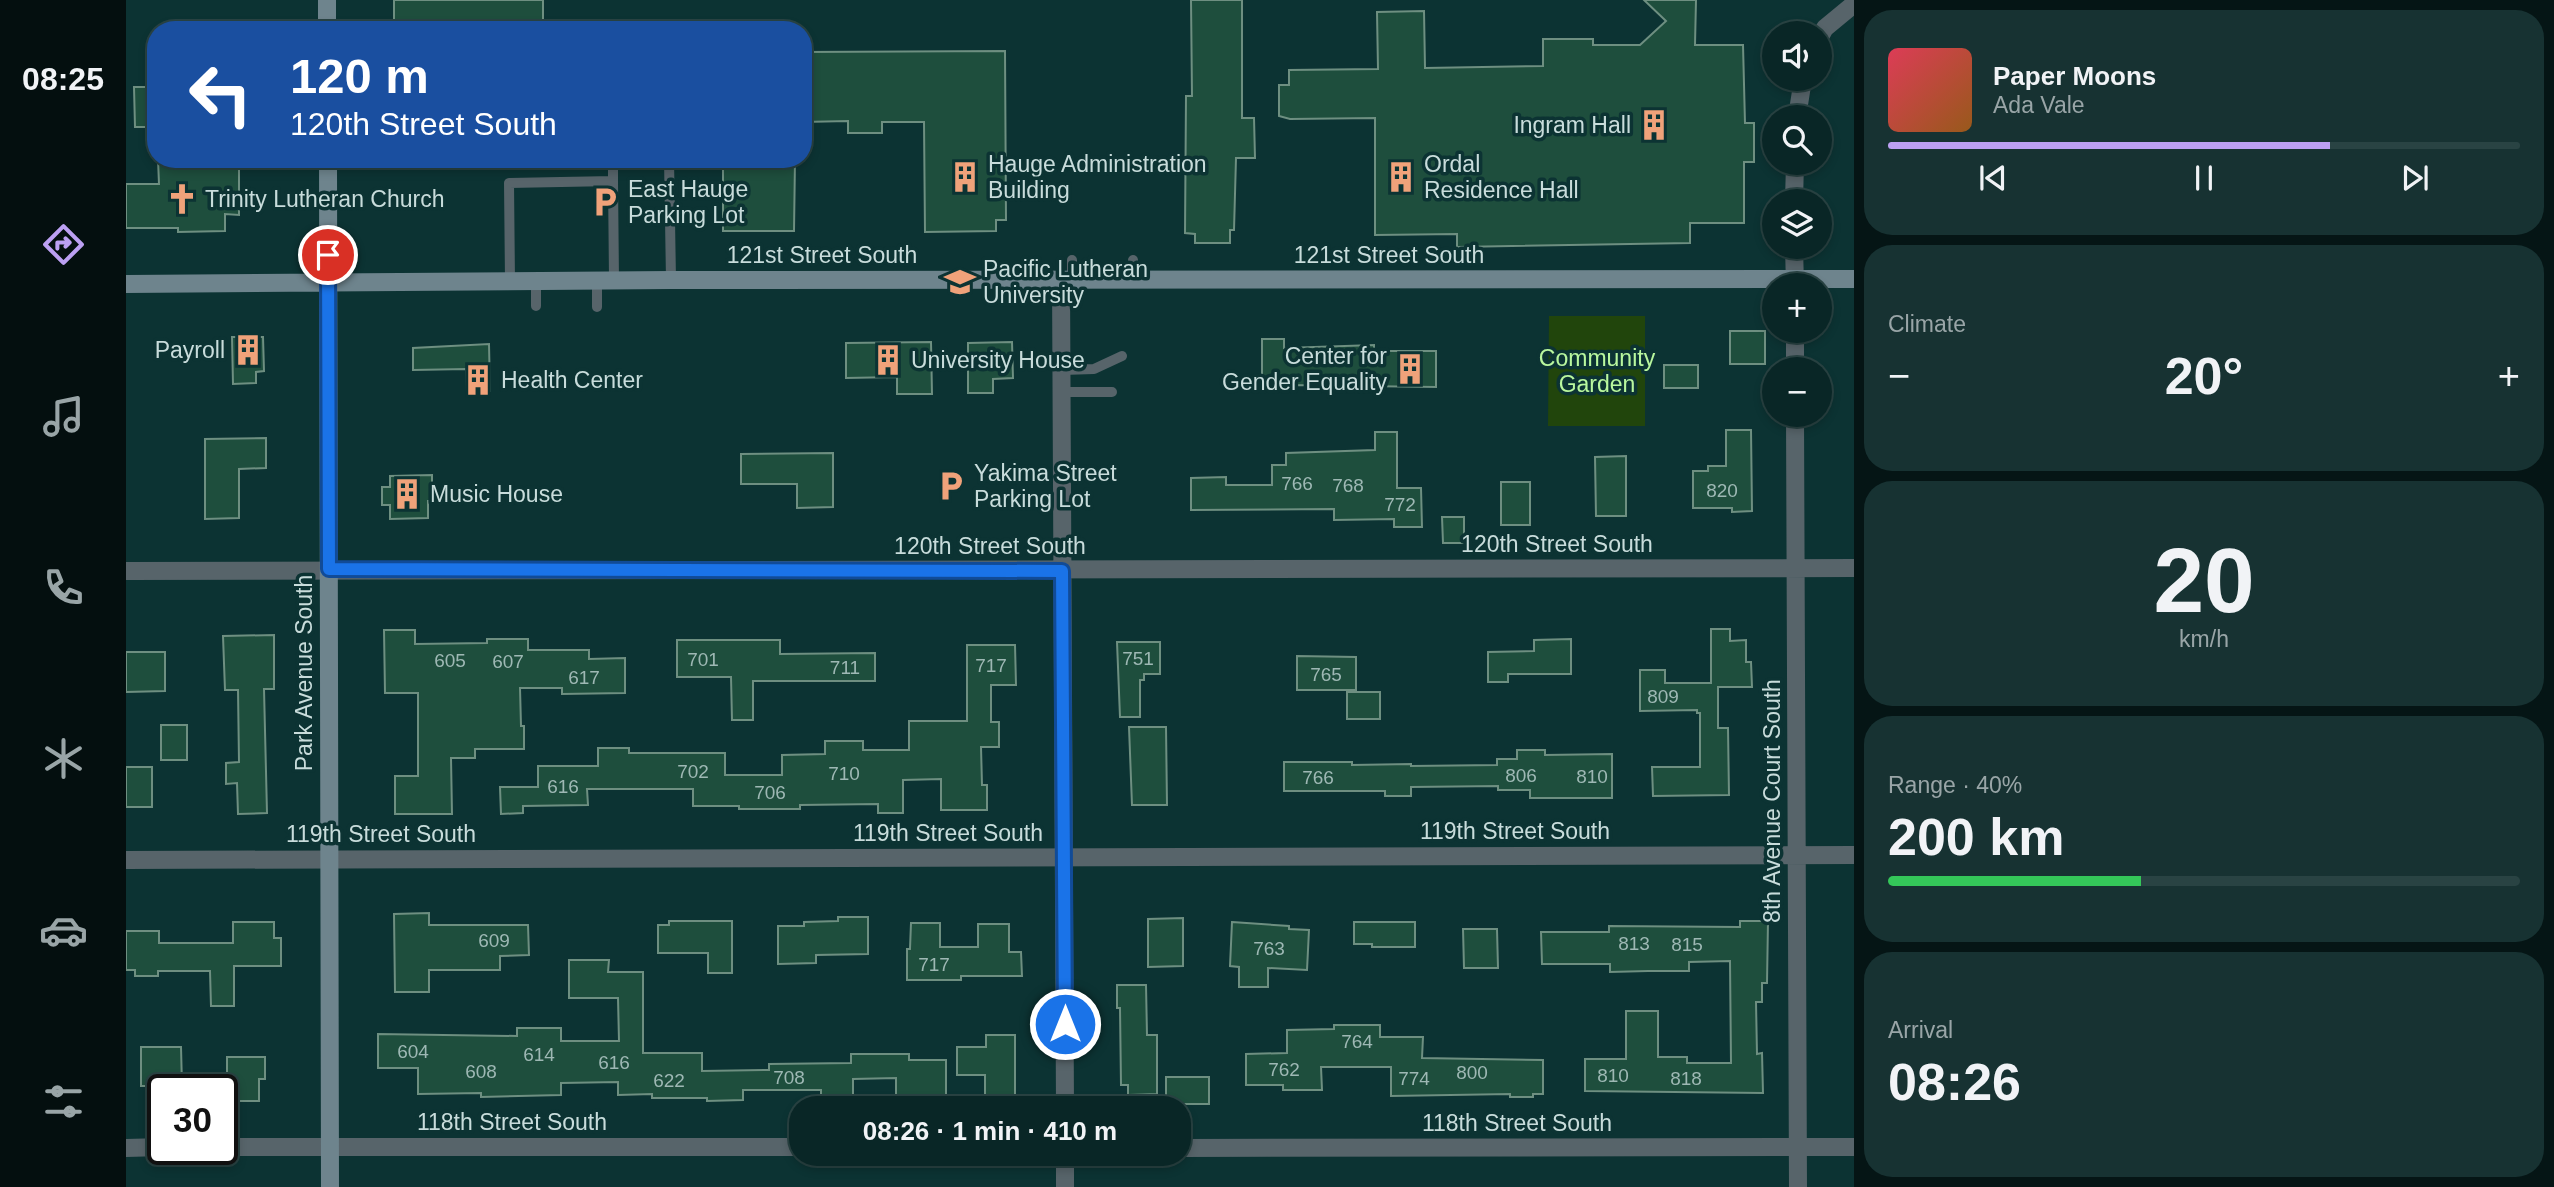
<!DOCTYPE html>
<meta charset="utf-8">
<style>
body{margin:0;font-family:Helvetica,sans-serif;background:#173232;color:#f1f3f6;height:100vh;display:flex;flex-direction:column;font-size:26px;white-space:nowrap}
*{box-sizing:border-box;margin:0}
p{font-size:23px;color:#99a5a7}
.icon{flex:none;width:38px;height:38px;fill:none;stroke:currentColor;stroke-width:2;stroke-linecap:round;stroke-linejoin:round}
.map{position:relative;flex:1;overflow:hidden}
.drawer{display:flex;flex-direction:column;gap:10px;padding:10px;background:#051515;width:700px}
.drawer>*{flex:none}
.hud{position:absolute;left:21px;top:21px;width:665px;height:147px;border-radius:28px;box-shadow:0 4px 10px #0003,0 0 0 2px #294343;background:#1a4fa0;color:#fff;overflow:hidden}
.controls{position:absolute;left:1636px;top:21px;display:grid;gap:14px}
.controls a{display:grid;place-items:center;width:70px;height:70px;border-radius:50%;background:#092626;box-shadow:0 4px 10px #0003,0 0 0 2px #294343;font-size:35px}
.speed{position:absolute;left:21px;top:1074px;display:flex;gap:14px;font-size:35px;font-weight:700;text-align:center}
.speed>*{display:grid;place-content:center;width:91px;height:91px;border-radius:50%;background:#092626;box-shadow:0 4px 10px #0003,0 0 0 2px #294343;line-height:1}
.speed .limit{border:4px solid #111;border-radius:10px;background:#fff;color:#111}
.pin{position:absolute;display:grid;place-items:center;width:60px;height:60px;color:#fff;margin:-30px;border:4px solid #fff;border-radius:50%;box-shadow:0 2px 7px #0007}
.me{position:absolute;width:77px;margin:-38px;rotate:0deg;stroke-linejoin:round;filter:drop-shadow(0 0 5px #0008)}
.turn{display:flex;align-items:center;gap:24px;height:147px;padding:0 28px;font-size:32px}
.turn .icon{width:91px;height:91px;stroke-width:2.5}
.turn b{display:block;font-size:49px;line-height:60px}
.big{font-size:52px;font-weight:700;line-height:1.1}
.drawer .card{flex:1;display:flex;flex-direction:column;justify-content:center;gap:10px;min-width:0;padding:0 24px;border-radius:28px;background:#173232}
.drawer .dial{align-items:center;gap:0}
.dial b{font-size:91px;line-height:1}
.song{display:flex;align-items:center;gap:21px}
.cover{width:84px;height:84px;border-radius:10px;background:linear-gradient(135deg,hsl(350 70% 55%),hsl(30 70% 35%))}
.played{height:7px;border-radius:4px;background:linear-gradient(90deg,#bca0f2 70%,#294343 70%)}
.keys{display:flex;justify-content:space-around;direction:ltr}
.heat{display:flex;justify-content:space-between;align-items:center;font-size:38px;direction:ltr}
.charge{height:10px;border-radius:5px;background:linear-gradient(90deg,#34c759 40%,#294343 0)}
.trip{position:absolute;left:663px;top:1096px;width:402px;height:70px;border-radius:28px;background:#092626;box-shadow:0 4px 10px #0003,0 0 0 2px #294343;font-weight:700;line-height:70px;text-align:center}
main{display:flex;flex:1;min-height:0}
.tab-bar{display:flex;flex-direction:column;width:126px;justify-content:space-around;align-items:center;background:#040f0f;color:#99a5a7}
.tab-bar .icon{width:49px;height:49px}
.tab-bar .selected{color:#bca0f2}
.tab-bar b{font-size:32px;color:#f1f3f6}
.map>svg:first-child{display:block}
.green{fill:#21450c}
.building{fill:#1e4e3d;stroke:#6e8f81;stroke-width:2}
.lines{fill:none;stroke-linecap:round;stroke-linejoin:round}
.lane{stroke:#57646a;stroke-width:10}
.street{stroke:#57646a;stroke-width:18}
.secondary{stroke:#6e848d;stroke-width:18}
.route-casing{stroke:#114b97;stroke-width:18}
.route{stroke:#1a73e8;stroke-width:12}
.labels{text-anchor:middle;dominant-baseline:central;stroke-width:7;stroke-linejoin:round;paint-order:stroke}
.number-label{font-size:19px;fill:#9eb8b4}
.poi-label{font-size:23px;fill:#c8dcdb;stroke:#0c3333;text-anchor:start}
.street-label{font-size:23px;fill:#c8dcdb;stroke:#0c3333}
.park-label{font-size:23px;fill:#b9f79e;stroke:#0c3333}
</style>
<main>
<nav class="tab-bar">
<b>08:25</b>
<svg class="icon selected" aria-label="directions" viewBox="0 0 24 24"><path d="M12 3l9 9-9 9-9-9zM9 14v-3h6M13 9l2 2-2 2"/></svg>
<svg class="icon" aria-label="music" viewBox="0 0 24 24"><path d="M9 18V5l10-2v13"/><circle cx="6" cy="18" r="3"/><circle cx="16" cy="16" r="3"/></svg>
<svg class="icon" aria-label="phone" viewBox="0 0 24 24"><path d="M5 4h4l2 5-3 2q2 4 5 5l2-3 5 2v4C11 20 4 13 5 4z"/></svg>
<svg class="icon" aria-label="climate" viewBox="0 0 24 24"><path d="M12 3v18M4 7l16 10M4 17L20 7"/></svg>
<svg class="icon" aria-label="car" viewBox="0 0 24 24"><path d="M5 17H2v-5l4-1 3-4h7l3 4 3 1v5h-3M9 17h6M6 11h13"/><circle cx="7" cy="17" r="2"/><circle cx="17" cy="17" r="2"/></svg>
<svg class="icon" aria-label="filters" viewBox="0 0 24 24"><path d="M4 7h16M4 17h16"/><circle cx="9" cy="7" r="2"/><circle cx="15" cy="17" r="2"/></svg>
</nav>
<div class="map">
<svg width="1728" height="1187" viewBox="0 0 1728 1187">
<rect width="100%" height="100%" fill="#0c3333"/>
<path class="green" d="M1423,316h96v110h-97z"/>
<path class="building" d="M268,0h149v30h-149z
M1065,0h51v118h12l1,40h-19l-2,72h-4v13h-35v-9l-10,-1 1,-137h6z
M1518,0h52l-1,45h48l2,78h9v39h-10v61h-54v20l-233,4v-13l-82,1v-117l-85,1 -11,-3v-31h10v-15l89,-1 -1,-57 47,-1 1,57 118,-2v-27h50v6h47l26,-24z
M879,51l1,169h-10v11l-71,1 -1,-110h-42v11h-34v-12l-45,1v-70z
M8,87h22v40h-21z
M32,159h81v56l-14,-1v17l-47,1v-4h-52v-44h33z
M597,159h72l-1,72h-71z
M1604,331h35v33h-35z
M106,337h31l1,34 -8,1v11l-23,1z
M1136,339h22v9l90,-3v6h62v36l-151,-2v4h-23z
M805,342l1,52h-35v-17l-51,1v-35z
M886,342l1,36 -20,1v14h-25v-50z
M363,344l1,47 -23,1 -1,-23 -53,1v-22z
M1538,365h34v23h-34z
M1600,430h25l1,81 -20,1v-4h-39v-37h15v-5h18z
M1249,432h22v56h24l1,39h-28v-8l-60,1v-11l-143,1v-32l35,-1v8h46v-20h14v-12l89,-3z
M140,438v30l-27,1v49l-34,1v-80z
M707,453v54l-36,1v-24h-56v-30z
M1500,456v60h-30l-1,-59z
M306,475v26h-4v17l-38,1v-14h-8v-18h8v-11z
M1375,482h29v43h-29z
M1316,517h22v26h-21z
M1585,629h19v12l16,-1v22h5l1,25h-34v41h10l1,67 -76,1 -1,-29h48v-54h-3v-3l-57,1v-41h25v13h46z
M258,630h31v14l72,-1v-4h41v11h61v9l36,-1v35l-63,1v-6h-42l1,38h3v23h-49v9h-24l1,56h-57v-38h23v-83h-33z
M148,635v54h-10l3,124 -29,1 -1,-31 -11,1v-21l13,-1 -1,-72h-13l-2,-54z
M1445,639v35h-63v8h-20v-30l46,-1v-11z
M551,640h103v14l95,-1v28h-122v39h-21l-1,-43h-54z
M991,642h43v32h-16v6h-4v37h-20z
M841,645h48l1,40h-25v37h8v25h-18l1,38h5v25h-46v-31l-38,1v33h-25v-9l-78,1v4h-61v-3h-46v-17h-106l1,16 -65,1v7l-22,1 -1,-27h38v-21h60v-18h31v5h96v22h57v-20l43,-1v-13h38v9h46v-29h58z
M0,652h39v39l-39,1z
M1171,656l59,1v33h-59z
M1221,692h33v27h-33z
M35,725h26v35h-26z
M1003,727h37l1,78h-35z
M1391,750h28v5l67,-1v44h-82v-8h-32v-4l-87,1v9h-26v-5h-101v-29h68v3l59,-1v2l86,-1v-6h20z
M0,767h26v40h-26z
M303,913v12h99l1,30 -29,1v14h-71v22h-34l-1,-78z
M712,917h30v37l-52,1v8l-38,1v-38h26v-4l34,-1z
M1057,918v48l-35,1v-48z
M543,921h63v52h-24v-20h-50v-28h11z
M1614,921h28l-1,62h-5v19h-6l1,52 5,-1 1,40 -178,-2v-32h41v-48h32v46h29v6h44l-1,-102 -41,1v9h-41l-38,1v-8h-68l-1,-32h68v-6l131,1z
M107,922h41v16h7v28h-47v40h-23l-1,-35h-52v5h-23v-6h-9v-39h33v12h74z
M1106,922l57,4v3l20,1 -2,40 -39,-2v19h-29v-20l-9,-1z
M1228,922h61v25h-43v-3h-18z
M785,923h29v24h38v-23h31v28h12l1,24h-61v4h-54v-31h3z
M1337,929h34l1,39h-34z
M443,960h40l-1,12h35v81h59v18l67,-1v-6l82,-1v-9h58v6h37v37h-50v-19l-43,1v20h-32v-9h-78v10l-36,1v-3h-55v-4l-34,1v-13l-57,1v12l-80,2v-4l-63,1v-26h-40v-34l139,2v-8h44v13h58l-1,-43h-49z
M991,985h29l1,50h10v59l-29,1v-10h-7l-1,-77h-3z
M1208,1025h46v12h43l-1,21 121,2v34h-10v3h-23v-3l-119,2v-29h-70l1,23h-39v-5h-37v-31l41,-1v-23l47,-1z
M860,1035h29v73h-30v-33h-28v-28h29z
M15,1047h40l1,39h-41z
M101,1057h38v22h-6v22h-32z
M1040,1077h43v27h-43z"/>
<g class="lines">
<path class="lane" d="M543,159l2,121
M487,181l1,99
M946,260v19
M1007,260l1,19
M384,281l-1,-98 104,-2v-22
M410,281v25
M471,307v-26
M936,370l32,-1 28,-13
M936,392h50"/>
<path class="street" d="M1694,37l5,-9 29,-24
M1671,117l6,-38
M1668,201l1,-38
M1668,247l1,38
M935,279l4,829
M1669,331v38
M1669,415l3,772
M0,571l1728,-3
M0,860l1728,-5
M96,1147h580
M0,1148l37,-1
M1054,1148l674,-1
M939,1153v34"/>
<path class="secondary" d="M201,0v30
M202,159l2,1028
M0,284l545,-4 1183,-1"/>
</g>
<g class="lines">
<defs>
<path id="route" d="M202,255l1,314 733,2 3,453"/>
</defs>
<use href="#route" class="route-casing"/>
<use href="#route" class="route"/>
</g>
<defs>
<symbol id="building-bare" viewBox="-9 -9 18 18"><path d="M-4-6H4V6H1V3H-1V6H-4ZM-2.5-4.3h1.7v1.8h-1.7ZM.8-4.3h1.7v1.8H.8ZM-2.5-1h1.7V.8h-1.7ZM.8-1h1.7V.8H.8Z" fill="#f0a27a" stroke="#0c3333" stroke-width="2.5" paint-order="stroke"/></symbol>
<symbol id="church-bare" viewBox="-9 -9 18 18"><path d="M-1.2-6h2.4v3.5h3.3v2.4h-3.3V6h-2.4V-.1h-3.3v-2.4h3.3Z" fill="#f0a27a" stroke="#0c3333" stroke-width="2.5" paint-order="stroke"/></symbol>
<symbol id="parking-bare" viewBox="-9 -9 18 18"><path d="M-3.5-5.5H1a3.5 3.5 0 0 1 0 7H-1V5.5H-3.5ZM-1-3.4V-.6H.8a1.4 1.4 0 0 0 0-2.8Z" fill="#f0a27a" stroke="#0c3333" stroke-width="2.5" paint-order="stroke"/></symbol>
<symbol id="university-bare" viewBox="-9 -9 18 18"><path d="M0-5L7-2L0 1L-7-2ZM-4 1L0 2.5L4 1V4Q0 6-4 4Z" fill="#f0a27a" stroke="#0c3333" stroke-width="2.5" paint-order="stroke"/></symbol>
</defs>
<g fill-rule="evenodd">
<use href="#building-bare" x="1506" y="103" width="44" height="44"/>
<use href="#building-bare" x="817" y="155" width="44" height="44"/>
<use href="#building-bare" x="1253" y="155" width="44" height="44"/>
<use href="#church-bare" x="34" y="177" width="44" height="44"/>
<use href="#parking-bare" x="457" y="180" width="44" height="44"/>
<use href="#university-bare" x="812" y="260" width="44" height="44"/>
<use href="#building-bare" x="100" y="328" width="44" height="44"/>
<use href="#building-bare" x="740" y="338" width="44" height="44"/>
<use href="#building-bare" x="1262" y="347" width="44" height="44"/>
<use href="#building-bare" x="330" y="358" width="44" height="44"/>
<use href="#parking-bare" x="803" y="464" width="44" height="44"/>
<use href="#building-bare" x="259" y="472" width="44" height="44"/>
</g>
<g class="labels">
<g class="number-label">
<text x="1171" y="483">766</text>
<text x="1222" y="485">768</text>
<text x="1596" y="490">820</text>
<text x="1274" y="504">772</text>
<text x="1012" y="658">751</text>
<text x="577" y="659">701</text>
<text x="324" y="660">605</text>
<text x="382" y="661">607</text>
<text x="865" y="665">717</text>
<text x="719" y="667">711</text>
<text x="1200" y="674">765</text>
<text x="458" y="677">617</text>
<text x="1537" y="696">809</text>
<text x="567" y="771">702</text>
<text x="718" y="773">710</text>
<text x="1395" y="775">806</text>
<text x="1466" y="776">810</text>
<text x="1192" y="777">766</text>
<text x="437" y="786">616</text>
<text x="644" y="792">706</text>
<text x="368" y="940">609</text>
<text x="1508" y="943">813</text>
<text x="1561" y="944">815</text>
<text x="1143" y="948">763</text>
<text x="808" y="964">717</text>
<text x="1231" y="1041">764</text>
<text x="287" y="1051">604</text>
<text x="413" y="1054">614</text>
<text x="488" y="1062">616</text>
<text x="1158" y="1069">762</text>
<text x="355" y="1071">608</text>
<text x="1346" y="1072">800</text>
<text x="1487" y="1075">810</text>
<text x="663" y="1077">708</text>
<text x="1288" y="1078">774</text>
<text x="1560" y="1078">818</text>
<text x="543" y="1080">622</text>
</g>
<g class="poi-label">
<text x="1505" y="125" text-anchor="end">Ingram Hall</text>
<text x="862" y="164">Hauge Administration<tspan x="862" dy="26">Building</tspan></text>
<text x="1298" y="164">Ordal<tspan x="1298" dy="26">Residence Hall</tspan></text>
<text x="502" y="189">East Hauge<tspan x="502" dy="26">Parking Lot</tspan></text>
<text x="79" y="199">Trinity Lutheran Church</text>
<text x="857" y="269">Pacific Lutheran<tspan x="857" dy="26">University</tspan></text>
<text x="99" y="350" text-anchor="end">Payroll</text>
<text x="1261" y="356" text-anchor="end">Center for<tspan x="1261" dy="26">Gender Equality</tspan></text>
<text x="785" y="360">University House</text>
<text x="375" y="380">Health Center</text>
<text x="848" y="473">Yakima Street<tspan x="848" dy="26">Parking Lot</tspan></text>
<text x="304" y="494">Music House</text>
</g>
<g class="street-label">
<text x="696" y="255">121st Street South</text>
<text x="1263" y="255">121st Street South</text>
<text x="1431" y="544">120th Street South</text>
<text x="864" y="546">120th Street South</text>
<text transform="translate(178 673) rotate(-90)">Park Avenue South</text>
<text transform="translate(1646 801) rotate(-90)">8th Avenue Court South</text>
<text x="1389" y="831">119th Street South</text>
<text x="822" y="833">119th Street South</text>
<text x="255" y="834">119th Street South</text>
<text x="386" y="1122">118th Street South</text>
<text x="1391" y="1123">118th Street South</text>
</g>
<g class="park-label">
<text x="1471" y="358">Community<tspan x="1471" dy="26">Garden</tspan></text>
</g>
</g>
</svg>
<div class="controls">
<a><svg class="icon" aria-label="sound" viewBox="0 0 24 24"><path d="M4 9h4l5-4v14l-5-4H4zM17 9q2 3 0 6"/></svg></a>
<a><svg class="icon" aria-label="search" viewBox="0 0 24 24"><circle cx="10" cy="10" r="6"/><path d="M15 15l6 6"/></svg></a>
<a><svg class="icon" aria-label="layers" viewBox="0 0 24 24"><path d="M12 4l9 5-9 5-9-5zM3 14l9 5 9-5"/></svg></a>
<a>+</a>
<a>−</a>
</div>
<div class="speed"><div class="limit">30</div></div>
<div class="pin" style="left:202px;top:255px;background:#d93025"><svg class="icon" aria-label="arrive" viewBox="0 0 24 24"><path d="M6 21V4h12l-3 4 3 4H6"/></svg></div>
<svg class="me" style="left:939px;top:1024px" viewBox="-20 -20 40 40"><circle r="17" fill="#1a73e8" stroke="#fff" stroke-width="3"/><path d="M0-11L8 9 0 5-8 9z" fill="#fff"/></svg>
<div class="trip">08:26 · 1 min · 410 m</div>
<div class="hud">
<div class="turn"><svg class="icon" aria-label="left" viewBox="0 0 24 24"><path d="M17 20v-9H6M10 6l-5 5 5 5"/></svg><div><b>120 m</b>120th Street South</div></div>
</div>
</div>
<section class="drawer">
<div class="card">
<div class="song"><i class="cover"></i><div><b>Paper Moons</b><p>Ada Vale</p></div></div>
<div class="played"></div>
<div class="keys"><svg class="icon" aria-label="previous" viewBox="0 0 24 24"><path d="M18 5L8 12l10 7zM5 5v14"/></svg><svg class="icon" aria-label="pause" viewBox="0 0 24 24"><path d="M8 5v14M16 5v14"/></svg><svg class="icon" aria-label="next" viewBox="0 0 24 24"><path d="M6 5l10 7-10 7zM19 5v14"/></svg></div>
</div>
<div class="card"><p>Climate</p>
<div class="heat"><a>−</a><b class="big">20°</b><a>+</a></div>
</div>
<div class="card dial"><b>20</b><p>km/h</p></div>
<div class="card"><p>Range · 40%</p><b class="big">200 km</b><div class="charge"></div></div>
<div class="card"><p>Arrival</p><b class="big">08:26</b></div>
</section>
</main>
